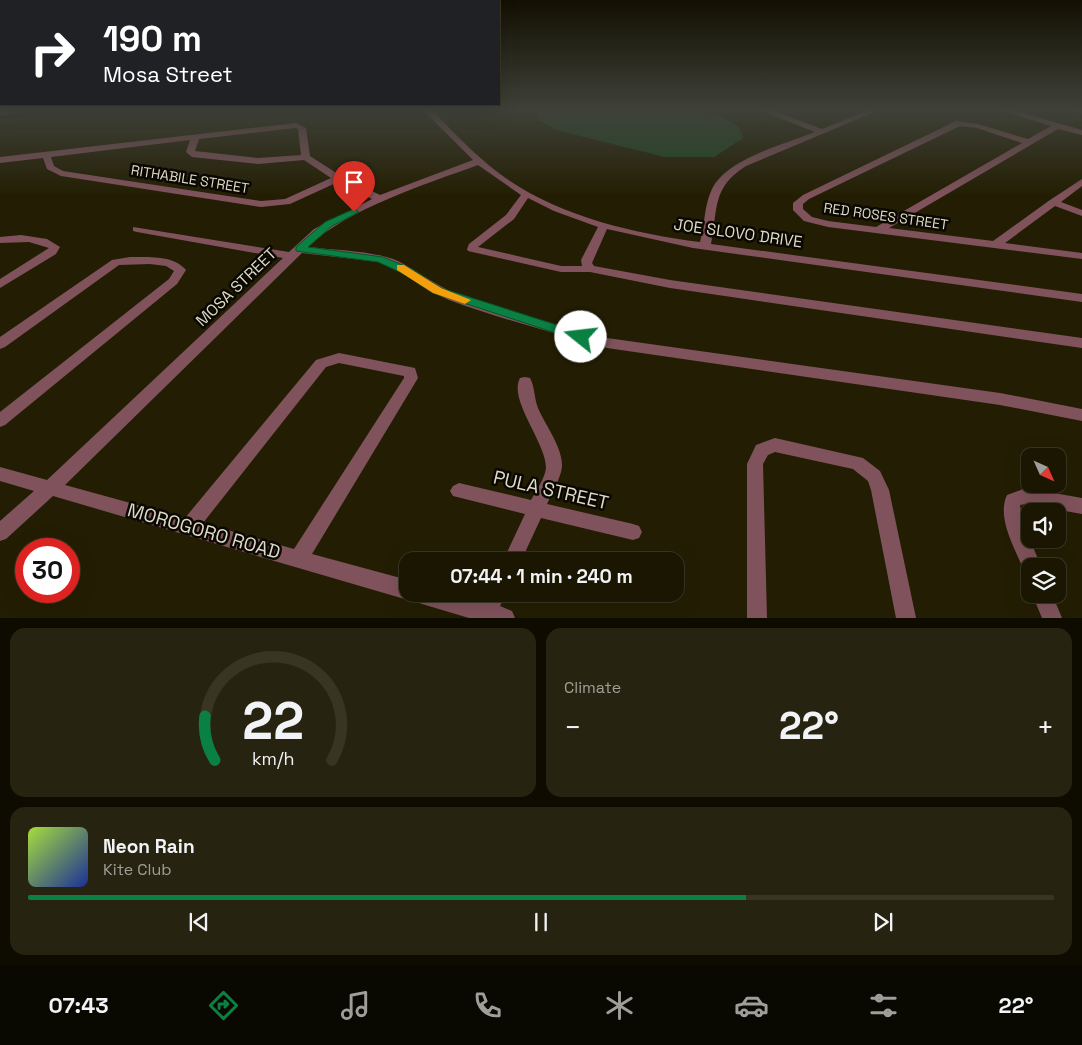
<!DOCTYPE html>
<meta charset="utf-8">
<style>
body{margin:0;font-family:"Space Grotesk",sans-serif;background:#272311;color:#f1f3f6;height:100vh;display:flex;flex-direction:column;font-size:19px;white-space:nowrap}
*{box-sizing:border-box;margin:0}
p{font-size:16px;color:#9f9f99}
.icon{flex:none;width:28px;height:28px;fill:none;stroke:currentColor;stroke-width:2;stroke-linecap:round;stroke-linejoin:round}
.map{position:relative;height:618px;overflow:hidden}
.side{display:flex;flex-direction:column;gap:10px;padding:10px;background:#0e0c01;flex:1}
.side>*{flex:none}
.guide{position:absolute;left:0px;top:0px;width:500px;height:105px;box-shadow:0 5px 20px #0002,0 0 0 1px #383524;background:#202124;color:#fff;overflow:hidden}
.needle{width:32px;rotate:135deg}
.fabs{position:absolute;left:1021px;top:448px;display:grid;gap:10px}
.fabs a{display:grid;place-items:center;width:45px;height:45px;border-radius:10px;background:#1a1602;box-shadow:0 5px 20px #0002,0 0 0 1px #383524;font-size:25px}
.speed{position:absolute;left:15px;top:538px;display:flex;gap:10px;font-size:25px;font-weight:700;text-align:center}
.speed>*{display:grid;place-content:center;width:65px;height:65px;border-radius:50%;background:#1a1602;box-shadow:0 5px 20px #0002,0 0 0 1px #383524;line-height:1}
.speed .limit{border:8px solid #d22;background:#fff;color:#111}
.pin{position:absolute;display:grid;place-items:center;width:42px;height:42px;color:#fff;margin:-51px -21px;border-radius:50% 50% 50% 0;rotate:-45deg;box-shadow:0 0 5px #0007}
.pin .icon{rotate:45deg}
.me{position:absolute;width:55px;margin:-28px;rotate:286deg;stroke-linejoin:round;filter:drop-shadow(0 0 4px #0008)}
.turn{display:flex;align-items:center;gap:18px;height:105px;padding:0 20px;font-size:22px}
.turn .icon{width:65px;height:65px;stroke-width:2.5}
.turn b{display:block;font-size:35px;line-height:42px}
.big{font-size:38px;font-weight:700;line-height:1.1}
.side .tile{flex:1;display:flex;flex-direction:column;justify-content:center;gap:8px;min-width:0;padding:0 18px;border-radius:15px;background:#272311}
.side .dial{align-items:center;gap:0}
.dial svg{height:130px;overflow:visible;fill:none;stroke:#383524;stroke-width:7;stroke-linecap:round;text-anchor:middle}
.dial text{fill:#f1f3f6;stroke:none}
.song{display:flex;align-items:center;gap:15px}
.cover{width:60px;height:60px;border-radius:8px;background:linear-gradient(135deg,hsl(80 70% 55%),hsl(230 70% 35%))}
.played{height:5px;border-radius:2px;background:linear-gradient(90deg,#0b8043 70%,#383524 70%)}
.keys{display:flex;justify-content:space-around;direction:ltr}
.heat{display:flex;justify-content:space-between;align-items:center;font-size:28px;direction:ltr}
.side .tiles{flex:1;display:grid;gap:10px;grid-template-columns:1fr 1fr}
.tile:last-child{grid-column:span 2}
.trip{position:absolute;left:399px;top:552px;width:285px;height:50px;border-radius:15px;background:#1a1602;box-shadow:0 5px 20px #0002,0 0 0 1px #383524;font-weight:700;line-height:50px;text-align:center}
.tabs{display:flex;height:80px;justify-content:space-around;align-items:center;background:#0a0901;color:#9f9f99}
.tabs .icon{width:35px;height:35px}
.tabs .active{color:#0b8043}
.tabs b{font-size:22px;color:#f1f3f6}
.map>svg:first-child{display:block}
.green{fill:#1f4722}
.lines{fill:none;stroke-linecap:round;stroke-linejoin:round}
.stream{stroke:#00080f;stroke-width:2.5}
.minor{fill:#80535c;fill-rule:evenodd}
.route{fill:#0b8043;stroke:#07532c}
.slow{fill:#f59e0b}
.labels{text-anchor:middle;dominant-baseline:central;stroke-width:5;stroke-linejoin:round;paint-order:stroke}
.far-street-label{font-size:14px;fill:#dddaca;stroke:#0a0801}
.street-label{font-size:16px;fill:#dddaca;stroke:#0a0801}
.near-street-label{font-size:19px;fill:#dddaca;stroke:#0a0801}
</style>
<div class="map">
<svg width="1082" height="618" viewBox="0 0 1082 618">
<rect width="100%" height="100%" fill="#231e03"/>
<path class="green" d="M539,109h154l29,8 17,10 4,11 -29,19h-49l-109,-27 -18,-11z"/>
<g class="lines">
<path class="stream" d="M0,118l68,-9"/>
<path class="minor" d="M422,109h9c22,23 44,46 69,65 57,42 132,59 200,68 5,-17 4,-37 12,-53 14,-30 73,-45 103,-57l-58,-23h12l53,20 49,-20h11l-136,57c-34,21 -28,42 -35,78l371,50v8l-389,-54 -86,-19 -15,34 2,3 76,14 412,58v10l-412,-60 -80,-16h-29l-93,-21 -1,-2 2,-5 37,-29 15,-20 -43,-30c-52,19 -131,44 -170,82 25,3 68,4 90,14 20,10 38,25 60,33 48,18 99,31 149,44l393,55 82,16v12l-82,-16 -393,-57c-53,-15 -106,-29 -158,-48 -25,-10 -45,-30 -70,-38l-77,-9 -237,232 120,33 131,-158 23,-7 71,14 5,1 3,10 -106,176 96,26v14h48l25,7 4,-7h21l-6,12 12,5 3,7h-46l-47,-14 -7,-3 -1,-4 -6,3 -355,-104 -47,43 -6,2v-20l34,-30 -34,-10v-14l47,13 236,-222 -146,-26 -4,-1v-4l156,25 25,-23 58,-30 -34,-17 -48,22 -29,3 -200,-31 -14,-7 -4,-11 -43,5v-6l296,-34 10,5 4,28 31,20 39,19 93,-35zM295,128l3,1 3,26 -43,3 -63,-7 4,-12zM190,140l-4,12 6,5 66,7 46,-4 27,18 -46,21 -24,2 -198,-30 -9,-5 -3,-9zM528,198l26,13 44,16 -17,33 1,6h-21l-83,-19 36,-28zM339,363l65,13v2l-110,171 -91,-26 123,-156z
M996,109h13l73,21v5l-24,-6 -169,99 104,13 57,-41 32,-21v7l-21,16 21,8v6l-27,-10 -50,37 77,10v6l-254,-32 -24,-6 -11,-11v-7l10,-8 153,-74 22,3 50,15 23,-13zM960,126l17,2 45,15 -146,84 -48,-6 -16,-4 -9,-8v-5l6,-5z
M1071,109h11v4l-10,-2z
M21,235l26,4 13,8 -4,7 -56,34v-9l49,-31 -20,-6 -29,1v-6z
M130,257c18,0 44,-2 56,13l-9,14 -172,141 -5,2v-15l169,-133 5,-8 -8,-5 -16,-2 -31,1 -114,82 -5,2v-12l112,-77z
M525,377l5,1c5,9 4,20 8,30 7,17 29,45 23,64 -3,11 -9,21 -14,32l86,20 6,2 3,6 -3,6 -6,2 -92,-22 -20,43h-18l22,-47 -72,-18 -3,-5 3,-5 6,-3 72,17c5,-9 14,-22 15,-32 0,-26 -38,-68 -26,-90z
M775,438l88,20 17,13 9,19 27,128h-20l-25,-128 -3,-9 -15,-12 -78,-17 -7,3 -5,9 4,154h-20v-154l9,-19z
M1026,488l56,10v16l-56,-10 -6,1 3,18 18,43h-11v8l-5,-1c-9,-23 -29,-54 -18,-78z
M1032,594h20l10,24h-20z"/>
</g>
<linearGradient id="sky" x2="0" y2="1"><stop stop-color="#131002"/><stop offset="0.56" stop-color="#3f4139"/><stop offset="1" stop-color="#3f4139" stop-opacity="0"/></linearGradient>
<rect width="1082" height="196" fill="url(#sky)"/>
<path class="route" d="M354,209l5,3 -2,1 -25,13 -24,21 75,10 27,11 31,20 144,46 2,3 -6,4 -4,-1 -144,-47 -31,-20 -24,-11 -82,-11v-4l29,-25z"/>
<path class="slow" d="M397,265h7l37,23 30,12 -6,4 -32,-11 -36,-23z"/>
<g class="labels">
<g class="far-street-label">
<text transform="translate(190 179) rotate(9)">RITHABILE STREET</text>
<text transform="translate(886 216) rotate(8)">RED ROSES STREET</text>
</g>
<g class="street-label">
<text transform="translate(738 233) rotate(8)">JOE SLOVO DRIVE</text>
<text transform="translate(236 287) rotate(-44)">MOSA STREET</text>
</g>
<g class="near-street-label">
<text transform="translate(551 490) rotate(13)">PULA STREET</text>
<text transform="translate(204 531) rotate(16)">MOROGORO ROAD</text>
</g>
</g>
</svg>
<div class="fabs">
<a><svg class="needle" viewBox="-14 -14 28 28"><path d="M0-13l5 13h-10z" fill="#e53935"/><path d="M0 13l5-13h-10z" fill="#9f9f99"/></svg></a>
<a><svg class="icon" aria-label="sound" viewBox="0 0 24 24"><path d="M4 9h4l5-4v14l-5-4H4zM17 9q2 3 0 6"/></svg></a>
<a><svg class="icon" aria-label="layers" viewBox="0 0 24 24"><path d="M12 4l9 5-9 5-9-5zM3 14l9 5 9-5"/></svg></a>
</div>
<div class="speed"><div class="limit">30</div></div>
<div class="pin" style="left:354px;top:212px;background:#d93025"><svg class="icon" aria-label="arrive" viewBox="0 0 24 24"><path d="M6 21V4h12l-3 4 3 4H6"/></svg></div>
<svg class="me" style="left:581px;top:337px" viewBox="-20 -20 40 40"><circle r="19" fill="#fff"/><path d="M0-13L10 11 0 6-10 11z" fill="#0b8043"/></svg>
<div class="trip">07:44 · 1 min · 240 m</div>
<div class="guide">
<div class="turn"><svg class="icon" aria-label="right" viewBox="0 0 24 24"><path d="M7 20v-9h11M14 6l5 5-5 5"/></svg><div><b>190 m</b>Mosa Street</div></div>
</div>
</div>
<section class="side">
<div class="tiles">
<div class="tile dial"><svg viewBox="0 0 100 80">
<path d="M14 69A42 42 0 1 1 86 69"/>
<path d="M14 69A42 42 0 0 1 8 42" stroke="#0b8043"/>
<text x="50" y="56" font-size="32" font-weight="700">22</text>
<text x="50" y="72" font-size="11">km/h</text>
</svg></div>
<div class="tile"><p>Climate</p>
<div class="heat"><a>−</a><b class="big">22°</b><a>+</a></div>
</div>
<div class="tile">
<div class="song"><i class="cover"></i><div><b>Neon Rain</b><p>Kite Club</p></div></div>
<div class="played"></div>
<div class="keys"><svg class="icon" aria-label="previous" viewBox="0 0 24 24"><path d="M18 5L8 12l10 7zM5 5v14"/></svg><svg class="icon" aria-label="pause" viewBox="0 0 24 24"><path d="M8 5v14M16 5v14"/></svg><svg class="icon" aria-label="next" viewBox="0 0 24 24"><path d="M6 5l10 7-10 7zM19 5v14"/></svg></div>
</div>
</div>
</section>
<nav class="tabs">
<b>07:43</b>
<svg class="icon active" aria-label="directions" viewBox="0 0 24 24"><path d="M12 3l9 9-9 9-9-9zM9 14v-3h6M13 9l2 2-2 2"/></svg>
<svg class="icon" aria-label="music" viewBox="0 0 24 24"><path d="M9 18V5l10-2v13"/><circle cx="6" cy="18" r="3"/><circle cx="16" cy="16" r="3"/></svg>
<svg class="icon" aria-label="phone" viewBox="0 0 24 24"><path d="M5 4h4l2 5-3 2q2 4 5 5l2-3 5 2v4C11 20 4 13 5 4z"/></svg>
<svg class="icon" aria-label="climate" viewBox="0 0 24 24"><path d="M12 3v18M4 7l16 10M4 17L20 7"/></svg>
<svg class="icon" aria-label="car" viewBox="0 0 24 24"><path d="M5 17H2v-5l4-1 3-4h7l3 4 3 1v5h-3M9 17h6M6 11h13"/><circle cx="7" cy="17" r="2"/><circle cx="17" cy="17" r="2"/></svg>
<svg class="icon" aria-label="filters" viewBox="0 0 24 24"><path d="M4 7h16M4 17h16"/><circle cx="9" cy="7" r="2"/><circle cx="15" cy="17" r="2"/></svg>
<b>22°</b>
</nav>
